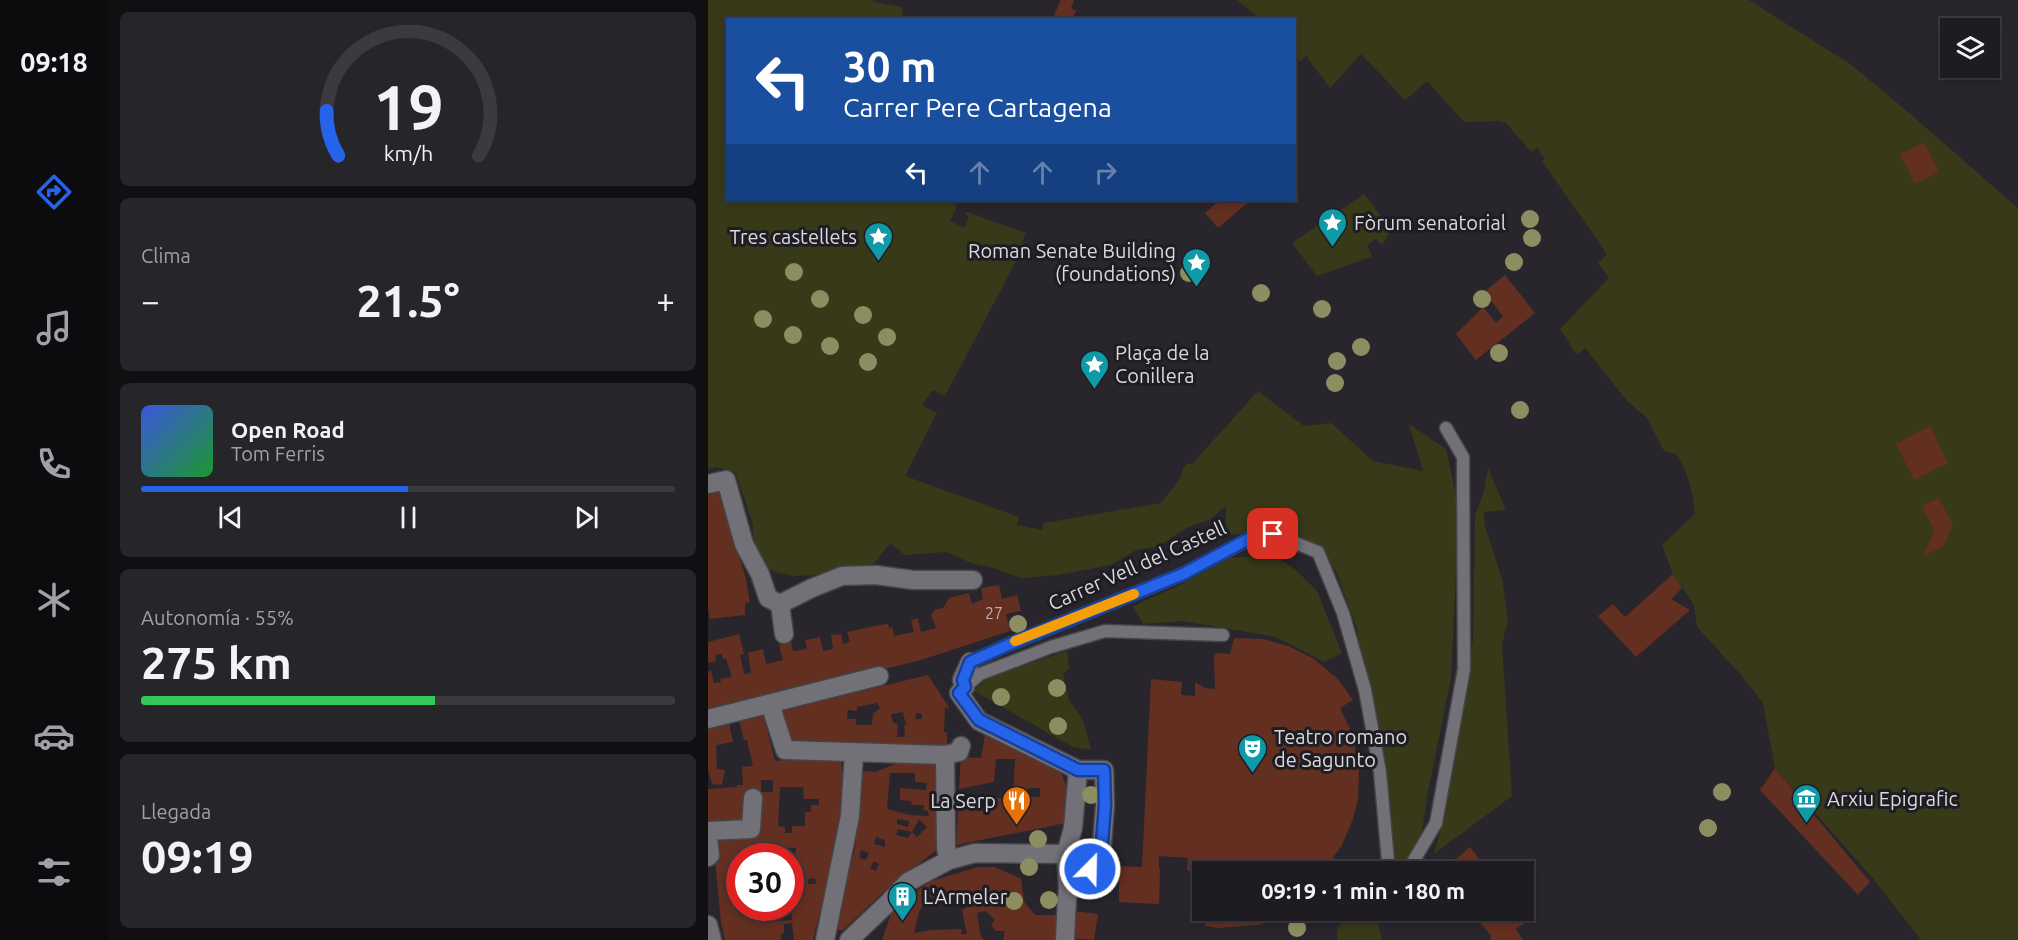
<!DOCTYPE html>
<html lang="es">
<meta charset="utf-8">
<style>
body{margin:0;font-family:Ubuntu,sans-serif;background:#26252a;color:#f1f3f6;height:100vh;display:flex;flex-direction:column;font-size:22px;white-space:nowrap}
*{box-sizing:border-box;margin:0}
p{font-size:20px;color:#a1a1a5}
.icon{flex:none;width:33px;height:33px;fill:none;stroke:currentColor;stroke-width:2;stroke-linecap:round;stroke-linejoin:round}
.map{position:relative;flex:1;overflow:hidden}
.panel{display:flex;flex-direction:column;gap:12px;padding:12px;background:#100f12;width:600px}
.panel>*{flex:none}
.top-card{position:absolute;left:18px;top:18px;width:570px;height:183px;border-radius:0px;box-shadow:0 3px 9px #0003,0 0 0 2px #3c3a3f;background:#1a4fa0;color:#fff;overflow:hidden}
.buttons{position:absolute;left:1232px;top:18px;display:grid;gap:12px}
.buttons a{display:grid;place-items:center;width:60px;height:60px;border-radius:0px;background:#1e1c21;box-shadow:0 3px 9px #0003,0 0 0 2px #3c3a3f;font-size:30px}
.speed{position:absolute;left:18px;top:843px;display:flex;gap:12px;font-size:30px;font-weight:700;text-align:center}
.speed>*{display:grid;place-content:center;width:78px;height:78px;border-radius:50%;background:#1e1c21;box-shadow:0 3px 9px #0003,0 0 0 2px #3c3a3f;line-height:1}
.speed .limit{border:9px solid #d22;background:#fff;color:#111}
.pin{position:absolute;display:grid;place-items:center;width:51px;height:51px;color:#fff;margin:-26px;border-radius:12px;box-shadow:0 3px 9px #0006}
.me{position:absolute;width:66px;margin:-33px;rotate:23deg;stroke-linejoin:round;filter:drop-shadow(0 0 4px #0008)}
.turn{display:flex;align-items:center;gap:21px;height:126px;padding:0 18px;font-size:27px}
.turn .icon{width:78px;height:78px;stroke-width:2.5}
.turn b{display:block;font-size:42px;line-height:51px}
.lanes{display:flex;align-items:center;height:57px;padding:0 18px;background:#0003;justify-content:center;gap:30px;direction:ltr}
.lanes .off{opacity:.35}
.big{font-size:45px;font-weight:600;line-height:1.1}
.panel .card{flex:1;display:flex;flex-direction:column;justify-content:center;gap:9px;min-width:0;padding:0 21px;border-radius:9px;background:#26252a}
.panel .dial{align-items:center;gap:0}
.dial svg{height:156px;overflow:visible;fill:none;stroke:#3c3a3f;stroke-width:7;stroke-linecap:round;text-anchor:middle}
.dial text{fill:#f1f3f6;stroke:none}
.song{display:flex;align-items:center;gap:18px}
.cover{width:72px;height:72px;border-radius:9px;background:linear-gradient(135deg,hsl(230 70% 55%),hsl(130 70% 35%))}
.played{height:6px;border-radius:3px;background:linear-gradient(90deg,#2563eb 50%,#3c3a3f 50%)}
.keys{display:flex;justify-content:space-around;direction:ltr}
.heat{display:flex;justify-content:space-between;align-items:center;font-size:33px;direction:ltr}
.charge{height:9px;border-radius:4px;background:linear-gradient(90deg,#34c759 55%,#3c3a3f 0)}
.trip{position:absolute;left:484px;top:861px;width:342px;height:60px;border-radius:0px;background:#1e1c21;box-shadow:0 3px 9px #0003,0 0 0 2px #3c3a3f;font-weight:600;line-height:60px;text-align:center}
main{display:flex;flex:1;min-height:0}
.menu{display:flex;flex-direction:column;width:108px;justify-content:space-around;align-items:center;background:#0c0b0d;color:#a1a1a5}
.menu .icon{width:42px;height:42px}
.menu .current{color:#2563eb}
.menu b{font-size:27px;color:#f1f3f6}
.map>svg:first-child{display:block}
.green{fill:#373918}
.building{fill:#632f21;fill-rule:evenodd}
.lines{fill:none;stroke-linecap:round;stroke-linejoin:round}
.lane-casing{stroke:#454449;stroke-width:15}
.street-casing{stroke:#454449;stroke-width:21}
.lane{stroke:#737178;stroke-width:12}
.street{stroke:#737178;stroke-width:18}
.tree{fill:#8c8e61}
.route-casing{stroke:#184099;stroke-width:15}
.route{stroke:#2563eb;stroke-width:10}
.slow{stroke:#f59e0b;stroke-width:10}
.labels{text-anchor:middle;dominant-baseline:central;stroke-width:6;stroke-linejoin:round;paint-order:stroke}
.number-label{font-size:16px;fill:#bcaeae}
.poi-label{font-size:20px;fill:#dad9dd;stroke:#1e1d23;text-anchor:start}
.street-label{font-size:20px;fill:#dad9dd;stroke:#1e1d23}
</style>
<main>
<nav class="menu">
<b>09:18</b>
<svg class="icon current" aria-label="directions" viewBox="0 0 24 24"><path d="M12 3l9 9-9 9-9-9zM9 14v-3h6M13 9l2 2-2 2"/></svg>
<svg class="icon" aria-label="music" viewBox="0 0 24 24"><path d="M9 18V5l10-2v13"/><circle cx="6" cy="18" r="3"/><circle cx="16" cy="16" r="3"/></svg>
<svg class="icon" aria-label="phone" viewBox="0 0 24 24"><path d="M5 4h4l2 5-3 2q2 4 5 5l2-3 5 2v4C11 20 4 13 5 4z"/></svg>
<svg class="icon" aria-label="climate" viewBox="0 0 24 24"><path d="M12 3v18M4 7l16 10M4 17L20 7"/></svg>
<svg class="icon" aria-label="car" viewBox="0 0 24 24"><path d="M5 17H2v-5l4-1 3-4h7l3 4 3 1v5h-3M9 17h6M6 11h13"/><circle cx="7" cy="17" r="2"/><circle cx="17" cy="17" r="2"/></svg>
<svg class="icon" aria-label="filters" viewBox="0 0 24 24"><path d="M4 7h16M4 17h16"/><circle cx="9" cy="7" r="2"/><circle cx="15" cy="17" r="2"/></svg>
</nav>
<section class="panel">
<div class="card dial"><svg viewBox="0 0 100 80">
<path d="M14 69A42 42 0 1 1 86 69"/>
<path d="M14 69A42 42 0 0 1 8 46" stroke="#2563eb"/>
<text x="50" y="56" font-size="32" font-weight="700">19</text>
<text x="50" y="72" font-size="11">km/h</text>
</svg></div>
<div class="card"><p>Clima</p>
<div class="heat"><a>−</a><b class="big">21.5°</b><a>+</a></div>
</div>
<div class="card">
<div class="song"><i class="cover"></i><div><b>Open Road</b><p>Tom Ferris</p></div></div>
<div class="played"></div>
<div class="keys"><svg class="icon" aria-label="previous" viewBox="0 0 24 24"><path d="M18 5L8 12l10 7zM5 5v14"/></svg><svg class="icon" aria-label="pause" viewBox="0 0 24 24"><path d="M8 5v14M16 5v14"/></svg><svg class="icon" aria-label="next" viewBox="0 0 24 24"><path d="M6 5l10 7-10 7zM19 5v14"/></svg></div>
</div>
<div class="card"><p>Autonomía · 55%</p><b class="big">275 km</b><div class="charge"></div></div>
<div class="card"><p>Llegada</p><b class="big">09:19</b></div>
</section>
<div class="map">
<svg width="1310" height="940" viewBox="0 0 1310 940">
<rect width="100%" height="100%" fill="#28262c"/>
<path class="green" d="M0,0h165l1,2 28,5 1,12 -175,1v180h225l4,7 -7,14 14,7 5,-11 -4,-4 2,-1 59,21 -4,9 3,2 -80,152 -12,-6 -11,15 15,8 -32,63 114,41 -2,8 25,5 2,-7 117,-20 20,-26 2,-9 5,-5 4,1 66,-73 46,35 27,-3 42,38 50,10 -14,-47 37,25 11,50 -1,75 -5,104 -24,119 -5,35 -17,39h-9l-31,-181 -8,-61 -21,-58 -18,-19 -28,-23 -64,6v-29l-17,14 -21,7 -31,20 -21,3 -25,15 -53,10 -37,3 -27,-10 -21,-4 -27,-12 -41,3 -15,-12 -18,23 -44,5 -12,4 -21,1 -20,-4 -14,-7 -8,-15v-26l-17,-51 -19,-6 -9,2z
M529,0h512l101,64 51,42 117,102v732h-97l-50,-64 -96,-108 -12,-65 -22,-28 -44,-48 -3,-22 -21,-31 -11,-29 33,-31c-3,-23 -6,-40 -19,-60l-12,-3 -17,-33 -20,-17 -42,-53 -8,7 -17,-26 49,-51 -11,-15 9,-9 -65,-93 3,-2 -8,-11 -6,4 -25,-29 -7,-2 -35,1 -37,-41 -22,19 -44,-46 -31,34 -24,-32 -6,6 -5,-6 -1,-36 -34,-1z
M656,194l28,36 -10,15 -6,-6 -9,6 5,11 -4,2 -51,18 -25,-33z
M780,468l18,42 -22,2 1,14 17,53 6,42 -6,23 10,152 -78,58 12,-45 27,-169 2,-125 8,-20z
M565,555l23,15 21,21 25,62 -18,9 -48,-25 -93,-16 -40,3 -10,-18 47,-21 50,-27z
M359,651l2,18 -6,5 6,26 14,20 8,30 -18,-3 -99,-56 14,-14z
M640,911h27l7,29h-45v-10z"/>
<path class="building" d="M353,0h13l-3,8 5,3 -4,9h-9l-9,-5z
M1216,142l15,30 -24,12 -15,-30z
M512,200h31l-33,28 -13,-15z
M797,275l30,38 -59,47 -20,-26 27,-27 13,16 7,-7 -19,-24z
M1222,426l18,37 -34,17 -18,-36z
M9,486l28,89 5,27 -5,1v12l-35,4 -2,-10v-122z
M1231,498l14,27 -10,22 -19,8 10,-25 -12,-24z
M965,574l9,14 -11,11 19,11 -54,47 -38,-41 15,-12 12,13z
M291,585l3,14 15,-4 4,16 -15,3 4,17 -89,29 -213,53v-42h3l3,12 7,-1 -1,-3 12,-2 -6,-18h-3l-1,-5 -7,1 1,6 -8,2v-21l31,-8 5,20 -4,1 4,19 7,-1 -3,-20 15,-4 3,15 17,-4 -4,-15 12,-3 2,9 14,-2 -2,-9 15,-3 3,14 10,-2 -2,-14 10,-1 2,10 7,-2 -3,-10 33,-7 8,-1 1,4 3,-1 2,9 20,-4 -3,-12 7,-2 3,14 15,-4 -5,-12 3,-6 9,-2 6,-10 20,-5 3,11 11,-5 -2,-11z
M526,638l29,1 25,7 26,13 24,20 15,21 -13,8 12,25 7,36 -1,30 -5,20 -12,28 -8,10 12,13 -158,1 1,-13 -29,-2v13h1l-1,35 -40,-2v-36l23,1 9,-188 31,3 -1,13 14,1v-14l10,6 10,1 -1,-33 2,-3 14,1z
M220,675l22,34 -5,-2 -1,25 3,1v16l-158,-2 -10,-36zM169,703l3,5 -7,6 -1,11h-16v-6h-9l1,-9 9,1v-4zM195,712l3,14 -2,-1 1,12h-8l1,-13 -5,-1 -2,-9zM208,713l6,1v5h-7z
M55,714l12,47 51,-6h15l3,59 -31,126h-19l-2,-17 -8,1v10h-3v6h-56l-4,-17 -8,-84 36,-14 -41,2v-38l29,-2v-2h6l-1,-18 11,-1 -6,-26h-3l-5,-20zM53,780h12v12h-12zM72,787h23l1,12h15v6h-8v7h-6v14h-13v7h-7v-6l-7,-1zM57,843h10v13h10v-8h11l-1,8h-5l2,64 -26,2 -1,-14h-25v-41l-4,1 -1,-8h5v-4h26zM107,878l1,6h-8v-5z
M21,723l4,19 -17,3 1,24 8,1 -3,15 -10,-1 -4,-14v-42z
M278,728l75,45 8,20 -3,30 -110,22 2,-34 26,-6v-8l29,2 2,-40h-19l-2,23 -35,7 2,-32 20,1zM320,788h12v9h-12z
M235,759l-5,90 -46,35 -50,47 -9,-4 22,-78 7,-78 13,1 28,-11zM182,773h25v9l12,1 -1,7 -26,-2v12l12,1 -1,4h13l-1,5 5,1 1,5 -19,-1 -23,-6zM189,819l12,2 -1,6 -11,-3zM211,819l8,8 -10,10 -5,-5zM190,829l14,3 -4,6 -12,-3zM168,837l9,3v7l-11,-3zM153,850l8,3 -3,7 -7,-2zM166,861l5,3 -3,7 -6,-3z
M1067,768l95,114 -12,13 -98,-105z
M762,847l20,25h-45l-1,-3z
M270,867h17l26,12 3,23 11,13h26l12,-4 25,3 -4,26 -25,-2 -12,2h-54l2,-9h-9l-5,-6 4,-5 -9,-9 -9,2 3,20 4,7h-102l11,-32 38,-27zM220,896l28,7 2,-3 8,-2 3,8 -7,4 5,24h-6l1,-5 -30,1 -18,3 5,-21z
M497,910h92l-21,10 -18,5 -40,3 -13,-2z
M762,910h52l8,10 -14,9 7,11h-33l1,-4z"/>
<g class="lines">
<defs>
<path id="lane" d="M262,662l40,-18 173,-70 70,-37 20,-3 45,18 25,61 22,77 15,82 9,100
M257,687l15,-13 71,-27 54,-16 118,4
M699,872l29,-49 28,-154 -1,-212 -17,-29"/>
<path id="street" d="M0,484l18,-4 18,64 16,30 8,24 12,6
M72,604l32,-16 30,-12 34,-1 37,5h60
M72,604l4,30
M262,662l-8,18 3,7 -6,6 20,28 99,49h26l1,35 -3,39 -12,25 -24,-15
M62,704l15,46 160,5
M0,719l171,-43
M0,831l43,-2 2,-31
M0,839l2,16 -2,2
M241,860l-3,-12 -1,-93 14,-3 2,-6
M358,915l2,-27 -2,-34 7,-26 5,-58
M0,925l4,15
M117,940l25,-124 4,-63
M141,940l40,-38 19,-20 41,-22 26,-7 91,1
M357,940l1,-22"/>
</defs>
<use href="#lane" class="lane-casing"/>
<use href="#street" class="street-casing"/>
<use href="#lane" class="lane"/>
<use href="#street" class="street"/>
</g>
<g class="tree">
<circle cx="822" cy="219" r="9"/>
<circle cx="824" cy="238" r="9"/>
<circle cx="806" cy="262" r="9"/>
<circle cx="86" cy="272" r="9"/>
<circle cx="481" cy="273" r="9"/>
<circle cx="553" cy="293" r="9"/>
<circle cx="112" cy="299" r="9"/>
<circle cx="774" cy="299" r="9"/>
<circle cx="614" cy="309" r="9"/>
<circle cx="155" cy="315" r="9"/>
<circle cx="55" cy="319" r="9"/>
<circle cx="85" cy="335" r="9"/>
<circle cx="179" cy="337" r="9"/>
<circle cx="122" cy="346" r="9"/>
<circle cx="653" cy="347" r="9"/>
<circle cx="791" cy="353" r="9"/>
<circle cx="629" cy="361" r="9"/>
<circle cx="160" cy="362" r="9"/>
<circle cx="627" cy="383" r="9"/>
<circle cx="812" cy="410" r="9"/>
<circle cx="310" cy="624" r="9"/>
<circle cx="349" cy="688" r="9"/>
<circle cx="293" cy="697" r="9"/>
<circle cx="350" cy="726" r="9"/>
<circle cx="1014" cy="792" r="9"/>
<circle cx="383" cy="795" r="9"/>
<circle cx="1000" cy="828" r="9"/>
<circle cx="330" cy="839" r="9"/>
<circle cx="321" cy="867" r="9"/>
<circle cx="341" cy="900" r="9"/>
<circle cx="306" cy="901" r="9"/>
<circle cx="589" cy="928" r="9"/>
</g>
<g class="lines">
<defs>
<path id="route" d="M382,869l12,-26 3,-38 -1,-35h-26l-99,-50 -20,-27 6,-6 -2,-7 7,-18 40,-18 173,-70 69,-37 21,-3"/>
</defs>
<use href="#route" class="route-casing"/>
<use href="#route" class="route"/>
<path class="slow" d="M307,641l119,-47"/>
</g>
<defs>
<symbol id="sight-pin" viewBox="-11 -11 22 30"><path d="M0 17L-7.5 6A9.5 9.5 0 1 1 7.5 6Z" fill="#0f9aa8" stroke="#1e1d23"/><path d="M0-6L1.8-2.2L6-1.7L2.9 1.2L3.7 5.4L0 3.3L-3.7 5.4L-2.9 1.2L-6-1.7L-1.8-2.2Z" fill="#fff"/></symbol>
<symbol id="theatre-pin" viewBox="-11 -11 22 30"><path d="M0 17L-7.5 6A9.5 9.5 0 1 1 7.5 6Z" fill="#0f9aa8" stroke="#1e1d23"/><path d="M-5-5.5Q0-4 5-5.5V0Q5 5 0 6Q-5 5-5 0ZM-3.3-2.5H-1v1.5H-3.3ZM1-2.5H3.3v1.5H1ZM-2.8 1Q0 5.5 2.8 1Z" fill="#fff"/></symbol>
<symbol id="museum-pin" viewBox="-11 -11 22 30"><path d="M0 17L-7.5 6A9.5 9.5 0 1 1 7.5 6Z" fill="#0f9aa8" stroke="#1e1d23"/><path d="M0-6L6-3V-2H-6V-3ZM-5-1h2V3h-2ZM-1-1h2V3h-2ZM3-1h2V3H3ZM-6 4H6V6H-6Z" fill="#fff"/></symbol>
<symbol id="restaurant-pin" viewBox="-11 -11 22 30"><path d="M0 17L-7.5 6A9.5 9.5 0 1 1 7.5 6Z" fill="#e8710a" stroke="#1e1d23"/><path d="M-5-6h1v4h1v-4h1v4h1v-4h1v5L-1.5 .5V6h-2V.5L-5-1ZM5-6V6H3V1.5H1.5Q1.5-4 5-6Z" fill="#fff"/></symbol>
<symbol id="building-pin" viewBox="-11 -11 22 30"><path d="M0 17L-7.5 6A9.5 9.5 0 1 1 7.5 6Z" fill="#0f9aa8" stroke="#1e1d23"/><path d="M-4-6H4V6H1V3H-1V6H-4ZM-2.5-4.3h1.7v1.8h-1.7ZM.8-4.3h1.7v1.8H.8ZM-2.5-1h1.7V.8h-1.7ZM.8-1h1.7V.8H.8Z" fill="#fff"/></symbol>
</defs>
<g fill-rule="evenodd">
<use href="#sight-pin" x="608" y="206" width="33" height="45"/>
<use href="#sight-pin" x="154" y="220" width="33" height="45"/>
<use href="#sight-pin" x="472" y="246" width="33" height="45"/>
<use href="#sight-pin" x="370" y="348" width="33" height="45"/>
<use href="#theatre-pin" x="528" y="732" width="33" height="45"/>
<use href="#museum-pin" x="1082" y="782" width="33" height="45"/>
<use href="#restaurant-pin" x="292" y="784" width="33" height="45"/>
<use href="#building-pin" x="178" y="880" width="33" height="45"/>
</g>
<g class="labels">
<g class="number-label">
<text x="286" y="613">27</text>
</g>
<g class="poi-label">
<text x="646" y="222">Fòrum senatorial</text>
<text x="149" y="236" text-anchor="end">Tres castellets</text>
<text x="468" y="250" text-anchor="end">Roman Senate Building<tspan x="468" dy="23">(foundations)</tspan></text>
<text x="407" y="352">Plaça de la<tspan x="407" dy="23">Conillera</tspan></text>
<text x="566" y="736">Teatro romano<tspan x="566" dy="23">de Sagunto</tspan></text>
<text x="1119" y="798">Arxiu Epigrafic</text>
<text x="288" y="800" text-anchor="end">La Serp</text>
<text x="215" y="896">L'Armeler</text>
</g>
<g class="street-label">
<text transform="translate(429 565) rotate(-24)">Carrer Vell del Castell</text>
</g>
</g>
</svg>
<div class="buttons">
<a><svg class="icon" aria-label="layers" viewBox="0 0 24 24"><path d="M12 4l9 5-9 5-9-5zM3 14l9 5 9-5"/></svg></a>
</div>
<div class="speed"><div class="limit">30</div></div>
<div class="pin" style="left:565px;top:534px;background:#d93025"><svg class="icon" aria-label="arrive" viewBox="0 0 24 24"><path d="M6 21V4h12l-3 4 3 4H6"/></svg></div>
<svg class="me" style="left:382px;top:869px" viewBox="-20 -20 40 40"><circle r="17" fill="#2563eb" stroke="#fff" stroke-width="3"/><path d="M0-11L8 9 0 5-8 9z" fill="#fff"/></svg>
<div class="trip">09:19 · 1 min · 180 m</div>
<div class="top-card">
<div class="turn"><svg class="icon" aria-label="left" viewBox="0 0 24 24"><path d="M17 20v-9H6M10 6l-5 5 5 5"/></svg><div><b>30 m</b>Carrer Pere Cartagena</div></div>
<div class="lanes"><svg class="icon" aria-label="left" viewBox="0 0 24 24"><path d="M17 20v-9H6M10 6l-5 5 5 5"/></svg><svg class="icon off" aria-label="ahead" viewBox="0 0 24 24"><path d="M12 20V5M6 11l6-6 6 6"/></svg><svg class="icon off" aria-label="ahead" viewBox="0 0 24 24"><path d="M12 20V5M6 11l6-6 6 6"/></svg><svg class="icon off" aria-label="right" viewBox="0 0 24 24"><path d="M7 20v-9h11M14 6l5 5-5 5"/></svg></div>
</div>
</div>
</main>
